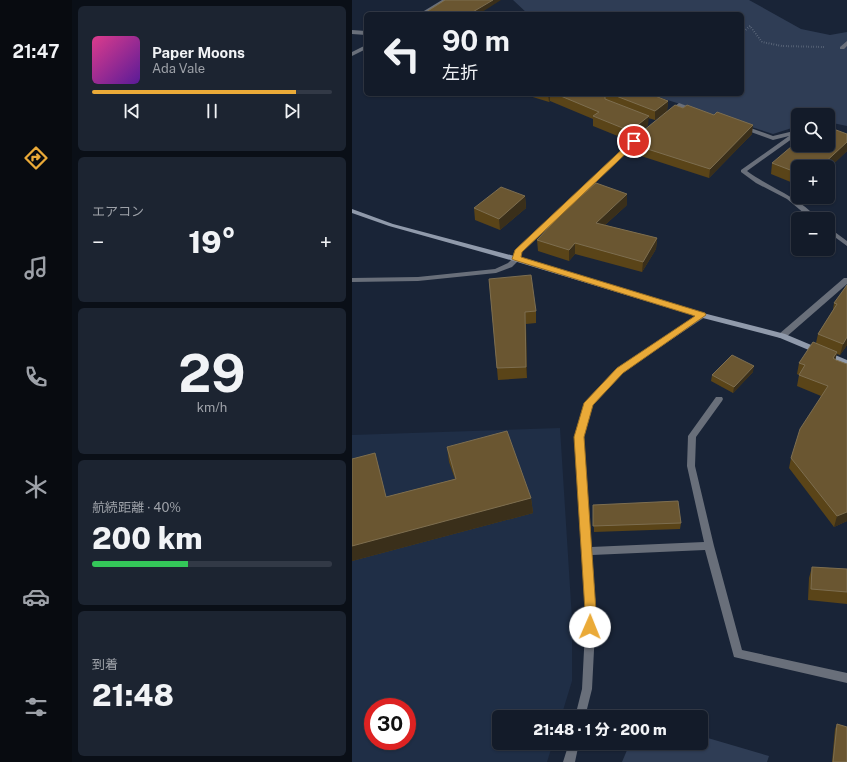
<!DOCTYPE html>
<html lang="ja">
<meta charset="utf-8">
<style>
body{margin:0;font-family:"Public Sans","Noto Sans JP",sans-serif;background:#1c2431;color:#f1f3f6;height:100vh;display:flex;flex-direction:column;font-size:15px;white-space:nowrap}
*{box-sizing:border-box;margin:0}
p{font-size:13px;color:#9da1a8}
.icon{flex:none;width:22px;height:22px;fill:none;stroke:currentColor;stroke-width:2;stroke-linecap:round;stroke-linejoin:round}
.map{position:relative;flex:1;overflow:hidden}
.details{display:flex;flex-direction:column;gap:6px;padding:6px;background:#0a0f17;width:280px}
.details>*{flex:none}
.guide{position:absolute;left:12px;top:12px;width:380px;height:84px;border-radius:6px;box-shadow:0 1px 3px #0004,0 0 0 1px #323946;background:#131b29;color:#f1f3f6;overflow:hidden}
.fabs{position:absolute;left:439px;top:108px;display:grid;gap:8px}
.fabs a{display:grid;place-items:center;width:44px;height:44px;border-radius:6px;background:#131b29;box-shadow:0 1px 3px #0004,0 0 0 1px #323946;font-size:20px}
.speed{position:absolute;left:12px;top:698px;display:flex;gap:8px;font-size:20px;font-weight:700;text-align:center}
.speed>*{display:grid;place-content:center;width:52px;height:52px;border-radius:50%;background:#131b29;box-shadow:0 1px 3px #0004,0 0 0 1px #323946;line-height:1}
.speed .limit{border:6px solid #d22;background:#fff;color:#111}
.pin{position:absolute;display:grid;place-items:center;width:34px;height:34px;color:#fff;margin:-17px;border:2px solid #fff;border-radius:50%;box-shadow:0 1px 4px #0007}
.me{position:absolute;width:44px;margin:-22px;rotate:1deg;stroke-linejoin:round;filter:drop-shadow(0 0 3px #0008)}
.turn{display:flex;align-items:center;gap:14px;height:84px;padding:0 12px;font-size:18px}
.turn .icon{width:52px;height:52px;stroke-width:2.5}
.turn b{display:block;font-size:28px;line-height:34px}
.big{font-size:30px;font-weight:800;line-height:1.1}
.details .widget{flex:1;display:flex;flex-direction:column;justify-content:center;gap:6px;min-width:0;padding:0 14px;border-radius:6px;background:#1c2431}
.details .dial{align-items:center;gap:0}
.dial b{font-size:52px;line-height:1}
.song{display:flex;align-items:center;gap:12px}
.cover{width:48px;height:48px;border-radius:6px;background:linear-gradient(135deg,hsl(330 70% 55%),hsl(270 70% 35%))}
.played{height:4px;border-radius:2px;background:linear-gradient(90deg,#eaaa38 85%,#323946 85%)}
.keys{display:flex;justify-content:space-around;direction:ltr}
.heat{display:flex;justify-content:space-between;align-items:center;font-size:22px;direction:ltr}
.charge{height:6px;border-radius:3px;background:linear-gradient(90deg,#34c759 40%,#323946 0)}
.trip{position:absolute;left:140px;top:710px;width:216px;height:40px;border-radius:6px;background:#131b29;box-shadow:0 1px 3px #0004,0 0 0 1px #323946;font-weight:800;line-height:40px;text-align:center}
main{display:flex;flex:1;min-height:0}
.tabs{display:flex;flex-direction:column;width:72px;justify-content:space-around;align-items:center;background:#080b10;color:#9da1a8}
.tabs .icon{width:28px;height:28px}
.tabs .active{color:#eaaa38}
.tabs b{font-size:18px;color:#f1f3f6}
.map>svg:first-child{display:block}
.built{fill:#1f2e46;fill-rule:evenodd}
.green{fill:#2f3d55}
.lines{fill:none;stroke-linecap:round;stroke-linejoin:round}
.path{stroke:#768090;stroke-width:2;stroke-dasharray:0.5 2;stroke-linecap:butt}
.lane{fill:#696f7a;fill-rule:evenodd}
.street{fill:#696f7a;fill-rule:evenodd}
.secondary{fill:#909aab;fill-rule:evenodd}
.wall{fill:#5a4418}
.shaded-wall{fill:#3a2f1a}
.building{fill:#6a5631;stroke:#7d6e50}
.route{fill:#eaaa38;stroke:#986e24}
</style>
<main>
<nav class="tabs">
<b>21:47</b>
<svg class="icon active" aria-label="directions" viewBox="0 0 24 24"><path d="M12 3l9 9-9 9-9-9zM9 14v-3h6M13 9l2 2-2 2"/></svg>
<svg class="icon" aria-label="music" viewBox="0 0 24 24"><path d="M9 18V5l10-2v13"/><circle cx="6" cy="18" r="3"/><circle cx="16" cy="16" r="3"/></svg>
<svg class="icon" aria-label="phone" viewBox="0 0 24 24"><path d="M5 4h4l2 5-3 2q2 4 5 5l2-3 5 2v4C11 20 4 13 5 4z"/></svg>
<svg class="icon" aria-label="climate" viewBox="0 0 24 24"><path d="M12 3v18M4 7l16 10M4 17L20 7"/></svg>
<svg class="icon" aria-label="car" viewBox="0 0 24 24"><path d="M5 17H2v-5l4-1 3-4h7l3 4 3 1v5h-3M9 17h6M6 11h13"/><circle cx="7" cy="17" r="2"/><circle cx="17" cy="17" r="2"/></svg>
<svg class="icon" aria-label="filters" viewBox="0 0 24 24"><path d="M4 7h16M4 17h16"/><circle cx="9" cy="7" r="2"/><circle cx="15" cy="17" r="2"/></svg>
</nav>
<section class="details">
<div class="widget">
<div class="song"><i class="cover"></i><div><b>Paper Moons</b><p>Ada Vale</p></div></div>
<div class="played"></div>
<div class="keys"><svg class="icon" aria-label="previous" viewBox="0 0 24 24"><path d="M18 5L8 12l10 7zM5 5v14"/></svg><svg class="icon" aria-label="pause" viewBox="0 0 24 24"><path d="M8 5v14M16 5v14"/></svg><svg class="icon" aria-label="next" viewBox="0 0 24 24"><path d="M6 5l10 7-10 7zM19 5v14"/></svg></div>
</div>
<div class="widget"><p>エアコン</p>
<div class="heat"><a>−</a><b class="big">19°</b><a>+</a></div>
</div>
<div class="widget dial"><b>29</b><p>km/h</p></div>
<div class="widget"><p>航続距離 · 40%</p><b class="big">200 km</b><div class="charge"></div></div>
<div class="widget"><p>到着</p><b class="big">21:48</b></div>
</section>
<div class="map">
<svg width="495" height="762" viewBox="0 0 495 762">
<rect width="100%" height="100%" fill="#192437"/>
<path class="built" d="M208,428l12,191v62l-11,36h-62v26h54l-6,19h-195v-327zM21,707h34v34h-34z"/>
<path class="green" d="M161,0h236l52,29 29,6 17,-3v94l-19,-4v-7h-30v11l-25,8 -124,-40h93v-80h-214z
M349,736l68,20 -2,6h-145l8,-19h71z"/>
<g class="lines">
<path class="path" d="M390,33l8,-7 12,16 20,4 42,1
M390,62v3"/>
<path class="lane" d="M90,0h6l-22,14h-7z
M0,30l14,1v4l-14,-1z
M495,41v5l-3,3h-4v-2z
M14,45v4l-14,7v-4z
M327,103l16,6 1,1 -3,2 -13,-5 -8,6h-4v-2z
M390,125l31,11 25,-6v4h-2v2l-49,35c23,17 52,26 71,48h-7l-24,-20 -31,-16 -15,-11v-2l48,-34 -16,4 -33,-12 -1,-1z
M293,130l2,1v2l-126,119 -1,7 -8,8 -16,6 -78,8 -66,1v-4l66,-1 77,-8 13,-6 5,-5 3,-9 127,-118z
M476,227l19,14v5l-19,-14z
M492,278h3v6l-62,54h-6l-1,-2 1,-2z"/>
<path class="street" d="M350,312l3,1 1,2 -1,2 -82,55 -30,32 -10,33 8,110 113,-5 -17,-76 1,-30 28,-39h6l1,2 -1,2 -26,36 -1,29 19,80 28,104 105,23v10l-113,-26 -29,-107 -113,5 4,56 -4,78 -7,28h-10l7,-28 4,-78 -11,-174 10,-34 32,-35z
M217,743h10l-4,19h-12z"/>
<path class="secondary" d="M0,209l41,15 125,33 185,56 82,21 62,26v6l-67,-28 -81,-21 -185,-56 -125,-35 -37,-13z"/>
</g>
<path class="wall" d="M171,94h127l18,7 -1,10 -12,9 -7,-2v7l-18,16 -37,-15v-7l-43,-18 -1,1z
M331,108l69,26 -43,44 -71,-23v-9l2,-1 -3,-1 1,-9z
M495,134v17l-19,18 -30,-2v18l-27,-11 1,-11z
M173,196l1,12 -26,22 -25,-10 -1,-12z
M275,205l-22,20 52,13 -1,11 -14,23 -67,-18 -6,7 -31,-10 -1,-11z
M137,279l47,32v12l-10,1 1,54 -29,2z
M495,285v60l-7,10 -3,-1 -2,5 12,162 -13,6 -45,-59 2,-10 30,-62 -24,-10 2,-11 -2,-1 2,-11 17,-20 2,-9 15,-24 1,-7z
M401,372l-20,21 -22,-12 1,-6z
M95,447l84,51 2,15 -181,48v-102l23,-6 11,44 69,-18 -6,-17z
M241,505l88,18 -1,6 -86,3z
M460,567l35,2v35l-39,-4 1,-22z
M485,724l10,38h-15l3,-33z"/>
<path class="shaded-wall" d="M141,0h8l-22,14h-8v-1z
M196,94h2v7l-1,1z
M316,101l-1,10 -12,9v-9z
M297,116l-1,9 -18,16v-10z
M401,125l-1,9 -43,44 1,-9z
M495,142v9l-19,18v-2h-8z
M275,194v11l-31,28v-10z
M173,196l1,12 -26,22 -1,-11z
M305,238l-1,11 -14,23 1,-10z
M223,243v11l-6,7v-11z
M173,312l1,12 1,54 -1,-11z
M495,337v8l-7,10 3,-11z
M485,352l-2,10 -2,-4z
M402,366l-1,6 -20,21 1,-6z
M179,498l2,15 -181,48v-15z
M495,512v9l-13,6 3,-11z"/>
<path class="building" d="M93,0h48l-22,13 5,1h-53z
M204,94h53h-4v5l44,17 -19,15 -37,-15 6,-4z
M259,94h39l18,7 -13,10z
M323,105l8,3 4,-3 27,10 3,-3 36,13 -43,44 -72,-23 9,-7 -9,-4z
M476,127l19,7v8l-27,25h-22v6l-26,-10 26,-22v4h30z
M244,183l31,11 -31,29 61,15 -14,24 -68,-19 -6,7 -32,-10 25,-27z
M149,187l24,9 -26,23 -25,-11z
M179,275l5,36 -11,1 1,55 -29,1 -8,-89z
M495,285v52l-4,7 -25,-10 19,-30 -3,-1z
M461,342l24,10 -4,6 3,2 11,4v148l-10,4 -46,-58 9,-29 28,-43 -29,-11 6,-10 -6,-2z
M380,355l22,11 -20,21 -22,-12z
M155,431l24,67 -179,48v-87l23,-6 11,44 70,-18 -9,-32z
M326,501l3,22 -88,3v-21z
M460,567l35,2v23l-36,-3z
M485,724l10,3v35h-14z"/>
<path class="route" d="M282,139l3,1v3l-115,109 -1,5 184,56 1,2 -83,58 -30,32 -9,32 12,174v16l-2,3 -4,2 -4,-2 -2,-3 1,-16 -11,-174 10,-34 33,-35 78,-52 -181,-56 -2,-1 3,-9 117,-110z"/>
</svg>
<div class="fabs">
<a><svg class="icon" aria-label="search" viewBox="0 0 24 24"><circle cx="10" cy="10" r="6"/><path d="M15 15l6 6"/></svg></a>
<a>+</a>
<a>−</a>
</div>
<div class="speed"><div class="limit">30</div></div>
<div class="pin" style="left:282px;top:141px;background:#d93025"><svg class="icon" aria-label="arrive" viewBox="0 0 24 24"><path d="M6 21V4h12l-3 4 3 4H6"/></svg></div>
<svg class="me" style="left:238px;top:627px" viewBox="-20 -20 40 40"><circle r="19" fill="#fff"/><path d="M0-13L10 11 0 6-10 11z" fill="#eaaa38"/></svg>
<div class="trip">21:48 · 1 分 · 200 m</div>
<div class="guide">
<div class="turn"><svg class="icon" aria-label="left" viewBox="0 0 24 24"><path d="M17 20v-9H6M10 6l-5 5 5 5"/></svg><div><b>90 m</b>左折</div></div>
</div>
</div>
</main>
